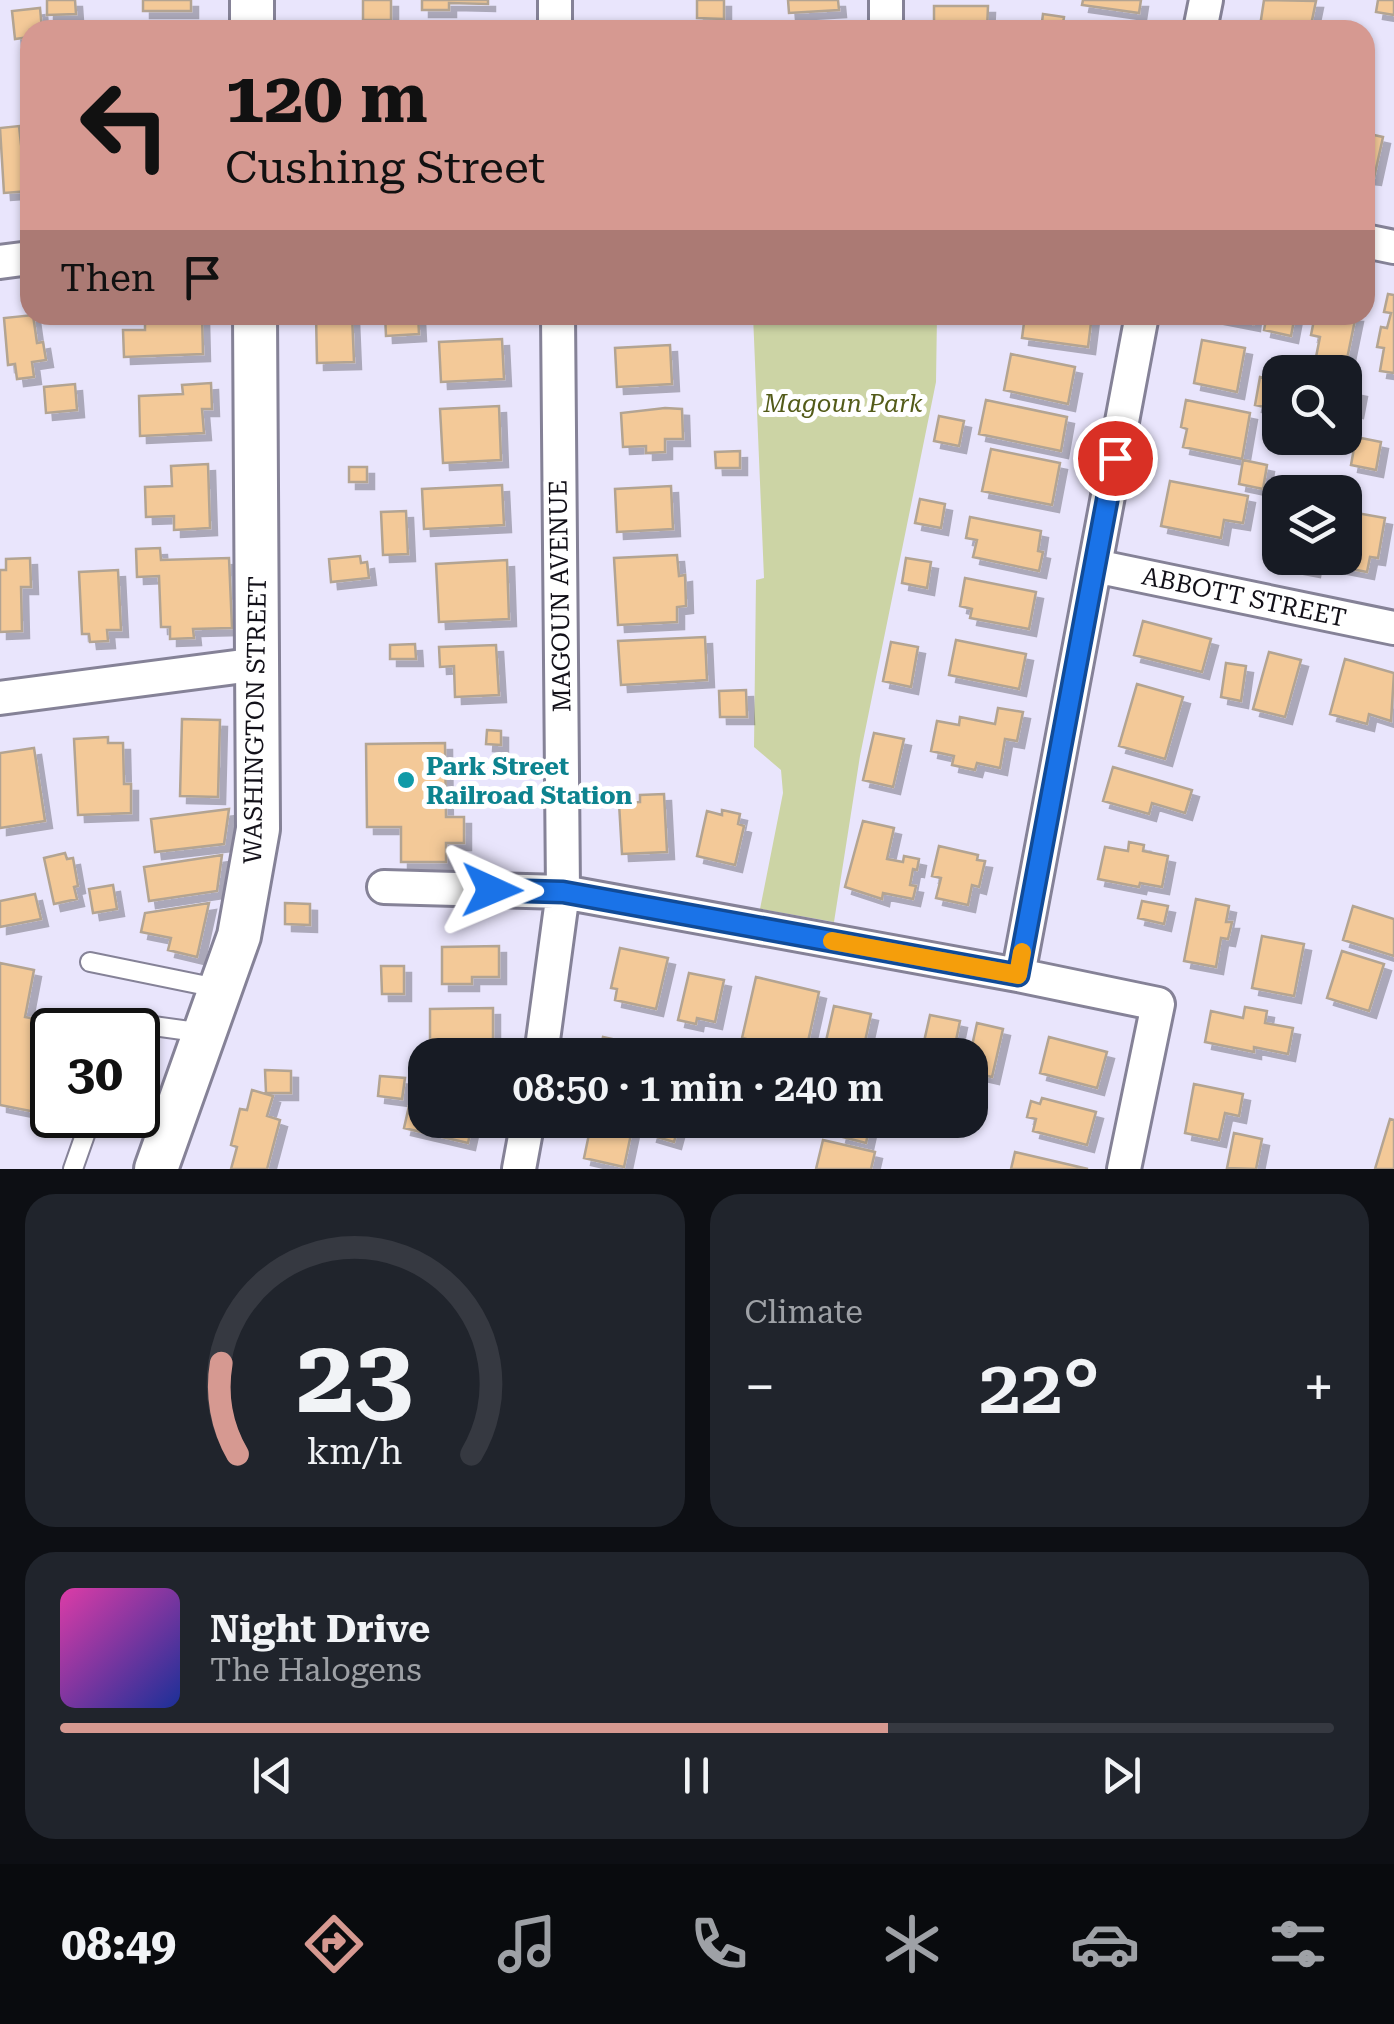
<!DOCTYPE html>
<meta charset="utf-8">
<style>
body{margin:0;font-family:"Roboto Serif",serif;background:#20242c;color:#f1f3f6;height:100vh;display:flex;flex-direction:column;font-size:38px;white-space:nowrap}
*{box-sizing:border-box;margin:0}
p{font-size:32px;color:#9ea1a6}
.icon{flex:none;width:55px;height:55px;fill:none;stroke:currentColor;stroke-width:2;stroke-linecap:round;stroke-linejoin:round}
.map{position:relative;height:1169px;overflow:hidden}
.panel{display:flex;flex-direction:column;gap:25px;padding:25px;background:#0d0f14;flex:1}
.panel>*{flex:none}
.hud{position:absolute;left:20px;top:20px;width:1355px;height:305px;border-radius:30px;box-shadow:0 2px 8px #0004;background:#d69991;color:#111;overflow:hidden}
.fabs{position:absolute;left:1262px;top:355px;display:grid;gap:20px}
.fabs a{display:grid;place-items:center;width:100px;height:100px;border-radius:20px;background:#171b24;box-shadow:0 2px 8px #0004;font-size:50px}
.speed{position:absolute;left:30px;top:1008px;display:flex;gap:20px;font-size:50px;font-weight:700;text-align:center}
.speed>*{display:grid;place-content:center;width:130px;height:130px;border-radius:50%;background:#171b24;box-shadow:0 2px 8px #0004;line-height:1}
.speed .limit{border:5px solid #111;border-radius:15px;background:#fff;color:#111}
.pin{position:absolute;display:grid;place-items:center;width:85px;height:85px;color:#fff;margin:-42px;border:5px solid #fff;border-radius:50%;box-shadow:0 2px 10px #0007}
.me{position:absolute;width:110px;margin:-55px;rotate:91deg;stroke-linejoin:round;filter:drop-shadow(0 0 8px #0008)}
.turn{display:flex;align-items:center;gap:35px;height:210px;padding:0 40px;font-size:45px}
.turn .icon{width:130px;height:130px;stroke-width:2.5}
.turn b{display:block;font-size:70px;line-height:85px}
.then{display:flex;align-items:center;height:95px;padding:0 40px;background:#0003;gap:20px;font-size:38px}
.big{font-size:75px;font-weight:600;line-height:1.1}
.panel .card{flex:1;display:flex;flex-direction:column;justify-content:center;gap:15px;min-width:0;padding:0 35px;border-radius:30px;background:#20242c}
.panel .dial{align-items:center;gap:0}
.dial svg{height:260px;overflow:visible;fill:none;stroke:#363941;stroke-width:7;stroke-linecap:round;text-anchor:middle}
.dial text{fill:#f1f3f6;stroke:none}
.song{display:flex;align-items:center;gap:30px}
.cover{width:120px;height:120px;border-radius:15px;background:linear-gradient(135deg,hsl(320 70% 55%),hsl(230 70% 35%))}
.played{height:10px;border-radius:5px;background:linear-gradient(90deg,#d69991 65%,#363941 65%)}
.keys{display:flex;justify-content:space-around;direction:ltr}
.heat{display:flex;justify-content:space-between;align-items:center;font-size:55px;direction:ltr}
.panel .tiles{flex:1;display:grid;gap:25px;grid-template-columns:1fr 1fr}
.card:last-child{grid-column:span 2}
.trip{position:absolute;left:408px;top:1038px;width:580px;height:100px;border-radius:30px;background:#171b24;box-shadow:0 2px 8px #0004;font-weight:600;line-height:100px;text-align:center}
.tab-bar{display:flex;height:160px;justify-content:space-around;align-items:center;background:#090b0e;color:#9ea1a6}
.tab-bar .icon{width:70px;height:70px}
.tab-bar .on{color:#d69991}
.tab-bar b{font-size:45px;color:#f1f3f6}
.map>svg:first-child{display:block}
.green{fill:#ccd4a5}
.building{fill:#f3c998;stroke:#b3a492;stroke-width:2.5;filter:url(#shadow)}
.lines{fill:none;stroke-linecap:round;stroke-linejoin:round}
.service-casing{stroke:#858297;stroke-width:22}
.minor-casing{stroke:#858297;stroke-width:38}
.tertiary-casing{stroke:#858297;stroke-width:48}
.service{stroke:#fff;stroke-width:18}
.minor{stroke:#fff;stroke-width:32}
.tertiary{stroke:#fff;stroke-width:42}
.route-casing{stroke:#114b97;stroke-width:25}
.route{stroke:#1a73e8;stroke-width:18}
.slow{stroke:#f59e0b;stroke-width:18}
.culture-dot{fill:#0f9aa8;stroke:#fff;stroke-width:4}
.labels{text-anchor:middle;dominant-baseline:central;stroke-width:10;stroke-linejoin:round;paint-order:stroke}
.park-label{font-size:25px;font-style:italic;fill:#535b19;stroke:#fff}
.street-label{font-size:25px;fill:#121018;stroke:#fff}
.culture-label{font-size:25px;font-weight:bold;fill:#0d838f;stroke:#fff;text-anchor:start}
</style>
<div class="map">
<svg width="1394" height="1169" viewBox="0 0 1394 1169">
<defs>
<filter id="shadow"><feDropShadow dx="7" dy="7" stdDeviation="0" flood-color="#0004"/></filter>
</defs>
<rect width="100%" height="100%" fill="#e9e5fc"/>
<path class="green" d="M753,315h184l-1,67 -76,374 -26,166 -74,-13 23,-116 -2,-23 -27,-23 2,-167 8,-2z"/>
<path class="building" d="M47,0h28l1,14 -29,1z
M143,0h48v11h-48z
M363,0h28v20h-28z
M422,0h66v4l-39,-1v7h-27z
M697,0h27v19l-27,-1z
M788,0h50l1,10 -50,3z
M1083,0h58l-2,13 -57,-8z
M1264,0l52,1 -6,29 -50,-4z
M1378,0h16v15l-18,-3z
M934,6h54l-1,24h-53z
M40,8l2,22h-12v7l-15,2 -3,-28z
M1043,14l21,3 -2,13h-21z
M19,126l2,18 9,-1v48l-26,2 -4,-65z
M1365,133l18,4 -9,41 -9,-1z
M1388,294l6,1v78l-14,-2 4,-23 -7,-1 4,-20 6,1 4,-15 -7,-1z
M33,315l4,28 6,-1 3,18 -14,2 2,15 -17,2 -2,-15 -7,1 -4,-47z
M145,315h57l1,39 -79,3 -1,-27h22z
M316,315h36l2,47 -37,1z
M385,315h33l1,19 -33,2z
M1025,315h67l-4,32 -66,-9z
M1207,315h47l-1,9z
M1267,315h28l-4,21 -27,-6z
M1315,315h41l-9,44 -9,-2 -1,4 -21,-4 4,-20 -9,-2z
M502,339l2,40 -63,3 -2,-40z
M1202,340l43,8 -8,44 -43,-9z
M670,345l2,39 -55,3 -2,-39z
M1011,354l64,13 -7,37 -64,-14z
M1260,377l20,4v29l-25,-5z
M211,383l1,26h-10l2,24 -64,3 -1,-40 44,-2 -1,-9z
M75,384l2,26 -31,3 -2,-26z
M1345,387l15,3 -4,21 -11,-3z
M986,400l81,17 -6,34 -82,-17z
M1186,400l64,13 -8,46 -59,-12 4,-18 -6,-2z
M499,406l2,54 -58,3 -3,-54z
M665,408l17,1 1,30h-18v13l-19,1v-7l-23,1 -2,-34z
M939,416l25,5 -5,25 -25,-5z
M1356,437l25,5 -5,28 -25,-5z
M991,449l69,14 -8,42 -70,-14z
M740,451v17h-24l-1,-16z
M1243,460l24,5 -4,24 -24,-5z
M208,464l2,64 -36,2v-14l-28,1 -1,-30 27,-1 -1,-20z
M349,467h18v15h-18z
M1170,481l78,15 -5,27 -19,-3 -3,18 -60,-12z
M502,485l2,40 -80,4 -2,-40z
M671,486l2,43 -56,3 -2,-43z
M920,499l25,5 -4,24 -26,-5z
M406,511l2,43 -25,1 -2,-43z
M1351,512l34,6 -7,40 -8,-1 -3,15 -26,-5z
M970,517l71,14 -3,20 5,1 -4,19 -66,-14 4,-17 -11,-2z
M1280,541v17h35l-2,12 -37,-7z
M160,548l1,12 68,-2 3,70 -39,1 1,9 -24,1v-12h-9l-2,-51 -22,1 -1,-28z
M677,555l2,21 6,-1 1,31 -9,1v15l-59,3 -4,-67z
M360,556l1,7 6,-1 2,16 -38,4 -2,-23z
M30,558l1,29h-10l1,44 -22,1v-62h6v-11z
M906,558l25,4 -4,26 -25,-5z
M507,560l2,59 -70,3 -3,-58z
M118,570l3,60h-14l1,11 -18,1 -1,-8h-7l-3,-62z
M965,578l71,14 -7,37 -59,-11 2,-9 -12,-3z
M1143,621l68,18 -9,33 -68,-17z
M705,637l2,43 -86,5 -3,-44z
M956,640l70,14 -7,35 -70,-14z
M891,642l27,5 -7,40 -28,-6z
M415,644l1,15h-26v-14z
M496,645l3,50 -44,2 -1,-31 -14,1 -1,-20z
M1269,652l32,8 -16,57 -32,-8z
M1345,659l49,14 -3,48 -22,-7 -2,10 -37,-10z
M1226,663l20,3 -5,35 -20,-4z
M1137,684l46,13 -18,62 -46,-13z
M746,690l1,27h-27l-1,-26z
M998,708l25,4 -6,29 -12,-2 -5,29 -23,-5 -2,7 -23,-5 2,-9 -23,-5 6,-30 22,4 1,-8 35,7z
M182,719l38,1 -2,77 -38,-1z
M487,730l14,1v14l-15,-1z
M874,733l30,6 -11,48 -30,-7z
M108,737v6h15l1,41h7v29l-53,2 -4,-76z
M445,743l1,74h18v26h-18v19h-45v-35h-34l-1,-83z
M34,748l11,73 -45,7v-75z
M1113,767l79,23 -7,23 -33,-10 -3,11 -46,-13z
M664,794l3,58 -45,2 -3,-51 21,-1v-7z
M229,809l-5,35 -69,8 -4,-33z
M722,810l18,4 -2,10 6,2 -9,39 -38,-9 10,-45 15,4z
M863,821l31,7 -7,31 16,3 1,-6 15,3 -2,11 -4,-1 -3,16 6,1 -3,13 -30,-6 -1,6 -37,-12z
M1129,842l15,3 -1,6 25,5 -6,31 -22,-4 -1,4 -41,-8 7,-32 23,4z
M939,846l39,9 -1,5 8,1 -6,26 -7,-2 -4,20 -32,-7 5,-20 -9,-2z
M65,853l2,6 6,-1 5,28 -4,1 3,12 -23,5 -10,-46z
M222,855l-5,36 -68,10 -5,-34z
M113,885l4,24 -24,4 -4,-24z
M35,894l6,25 -41,8v-26z
M1196,899l33,7 -3,16h6l-4,17 -7,-1 -5,29 -32,-6z
M1142,901l26,5 -4,18 -26,-6z
M209,903l-12,54 -29,-7 3,-12 -30,-6 4,-19z
M285,903l25,1v21l-25,-1z
M1353,906l41,13v37l-51,-16z
M1262,936l42,8 -10,52 -42,-8z
M499,946v31h-27v7h-30v-37z
M620,948l48,10 -12,51 -41,-9 2,-11 -6,-1z
M1342,951l42,13 -15,47 -42,-13z
M0,963l34,7 -9,47 67,13h-40v85h25l-1,5 -76,-15z
M381,966h23v28h-22z
M689,973l35,7 -9,42 -18,-4 -1,6 -18,-4z
M756,977l63,15 -14,63h-27l1,-8 -37,-9z
M834,1006l37,8 -9,41 -39,-1z
M1245,1007l22,4 -2,12 28,5 -5,26 -34,-7v5l-49,-10 6,-31 32,7z
M493,1008v35l-26,1v5l-18,1 -1,-8h-18v-33z
M930,1015l30,6 -7,34h-32z
M977,1023l26,6 -11,48 -22,-5v-17z
M603,1037l45,10 -2,8h-47z
M1049,1037l58,15 -10,36 -57,-15z
M265,1070l26,1v22h-25z
M380,1076l25,2 -3,21 -24,-3z
M1194,1084l49,10 -4,22 -14,-3 -6,27 -34,-7z
M252,1090l21,6 -6,20 13,4 -13,49h-36l6,-22 -6,-2 9,-36 7,1z
M417,1095l8,2v23h48l-5,23 -64,-15 5,-22 6,1z
M1042,1098l54,14 -9,33 -54,-14 3,-12 -9,-2 4,-16 9,3z
M1390,1119l4,1v49h-19z
M592,1120h42l-10,47 -40,-9z
M654,1120h26l-6,22 -24,-7z
M843,1120h28l-5,23 -27,-7z
M1234,1133l28,6 -6,30 -29,-1z
M823,1140l52,12 -4,17h-55z
M1015,1152l73,17h-77z"/>
<g class="lines">
<defs>
<path id="service" d="M90,962l132,27
M122,1030l3,-8 79,11
M73,1169l19,-54"/>
<path id="minor" d="M555,0v30
M886,0v30
M1200,30l6,-30
M1365,241l29,6
M0,262l30,-4
M1095,566l299,62
M0,698l259,-34
M384,887l179,5 455,83 140,29 -34,165
M1018,975l124,-660
M541,1055l22,-163 -5,-577
M519,1169l9,-49"/>
<path id="tertiary" d="M252,0v30
M156,1169l83,-233 19,-107 -3,-514"/>
</defs>
<use href="#service" class="service-casing"/>
<use href="#minor" class="minor-casing"/>
<use href="#tertiary" class="tertiary-casing"/>
<use href="#service" class="service"/>
<use href="#minor" class="minor"/>
<use href="#tertiary" class="tertiary"/>
</g>
<g class="lines">
<defs>
<path id="route" d="M492,890l71,2 455,83 97,-517"/>
</defs>
<use href="#route" class="route-casing"/>
<use href="#route" class="route"/>
<path class="slow" d="M832,941l186,34 4,-23"/>
</g>
<circle class="culture-dot" cx="406" cy="780" r="10"/>
<g class="labels">
<g class="park-label">
<text x="843" y="403">Magoun Park</text>
</g>
<g class="street-label">
<text transform="translate(560 596) rotate(-91)">MAGOUN AVENUE</text>
<text transform="translate(1244 597) rotate(12)">ABBOTT STREET</text>
<text transform="translate(255 720) rotate(-89)">WASHINGTON STREET</text>
</g>
<g class="culture-label">
<text x="426" y="766">Park Street<tspan x="426" dy="29">Railroad Station</tspan></text>
</g>
</g>
</svg>
<div class="fabs">
<a><svg class="icon" aria-label="search" viewBox="0 0 24 24"><circle cx="10" cy="10" r="6"/><path d="M15 15l6 6"/></svg></a>
<a><svg class="icon" aria-label="layers" viewBox="0 0 24 24"><path d="M12 4l9 5-9 5-9-5zM3 14l9 5 9-5"/></svg></a>
</div>
<div class="speed"><div class="limit">30</div></div>
<div class="pin" style="left:1115px;top:458px;background:#d93025"><svg class="icon" aria-label="arrive" viewBox="0 0 24 24"><path d="M6 21V4h12l-3 4 3 4H6"/></svg></div>
<svg class="me" style="left:492px;top:890px" viewBox="-20 -20 40 40"><path d="M0-17L14 15 0 8-14 15z" fill="#1a73e8" stroke="#fff" stroke-width="4"/></svg>
<div class="trip">08:50 · 1 min · 240 m</div>
<div class="hud">
<div class="turn"><svg class="icon" aria-label="left" viewBox="0 0 24 24"><path d="M17 20v-9H6M10 6l-5 5 5 5"/></svg><div><b>120 m</b>Cushing Street</div></div>
<div class="then">Then<svg class="icon" aria-label="arrive" viewBox="0 0 24 24"><path d="M6 21V4h12l-3 4 3 4H6"/></svg></div>
</div>
</div>
<section class="panel">
<div class="tiles">
<div class="card dial"><svg viewBox="0 0 100 80">
<path d="M14 69A42 42 0 1 1 86 69"/>
<path d="M14 69A42 42 0 0 1 9 41" stroke="#d69991"/>
<text x="50" y="56" font-size="32" font-weight="700">23</text>
<text x="50" y="72" font-size="11">km/h</text>
</svg></div>
<div class="card"><p>Climate</p>
<div class="heat"><a>−</a><b class="big">22°</b><a>+</a></div>
</div>
<div class="card">
<div class="song"><i class="cover"></i><div><b>Night Drive</b><p>The Halogens</p></div></div>
<div class="played"></div>
<div class="keys"><svg class="icon" aria-label="previous" viewBox="0 0 24 24"><path d="M18 5L8 12l10 7zM5 5v14"/></svg><svg class="icon" aria-label="pause" viewBox="0 0 24 24"><path d="M8 5v14M16 5v14"/></svg><svg class="icon" aria-label="next" viewBox="0 0 24 24"><path d="M6 5l10 7-10 7zM19 5v14"/></svg></div>
</div>
</div>
</section>
<nav class="tab-bar">
<b>08:49</b>
<svg class="icon on" aria-label="directions" viewBox="0 0 24 24"><path d="M12 3l9 9-9 9-9-9zM9 14v-3h6M13 9l2 2-2 2"/></svg>
<svg class="icon" aria-label="music" viewBox="0 0 24 24"><path d="M9 18V5l10-2v13"/><circle cx="6" cy="18" r="3"/><circle cx="16" cy="16" r="3"/></svg>
<svg class="icon" aria-label="phone" viewBox="0 0 24 24"><path d="M5 4h4l2 5-3 2q2 4 5 5l2-3 5 2v4C11 20 4 13 5 4z"/></svg>
<svg class="icon" aria-label="climate" viewBox="0 0 24 24"><path d="M12 3v18M4 7l16 10M4 17L20 7"/></svg>
<svg class="icon" aria-label="car" viewBox="0 0 24 24"><path d="M5 17H2v-5l4-1 3-4h7l3 4 3 1v5h-3M9 17h6M6 11h13"/><circle cx="7" cy="17" r="2"/><circle cx="17" cy="17" r="2"/></svg>
<svg class="icon" aria-label="filters" viewBox="0 0 24 24"><path d="M4 7h16M4 17h16"/><circle cx="9" cy="7" r="2"/><circle cx="15" cy="17" r="2"/></svg>
</nav>
